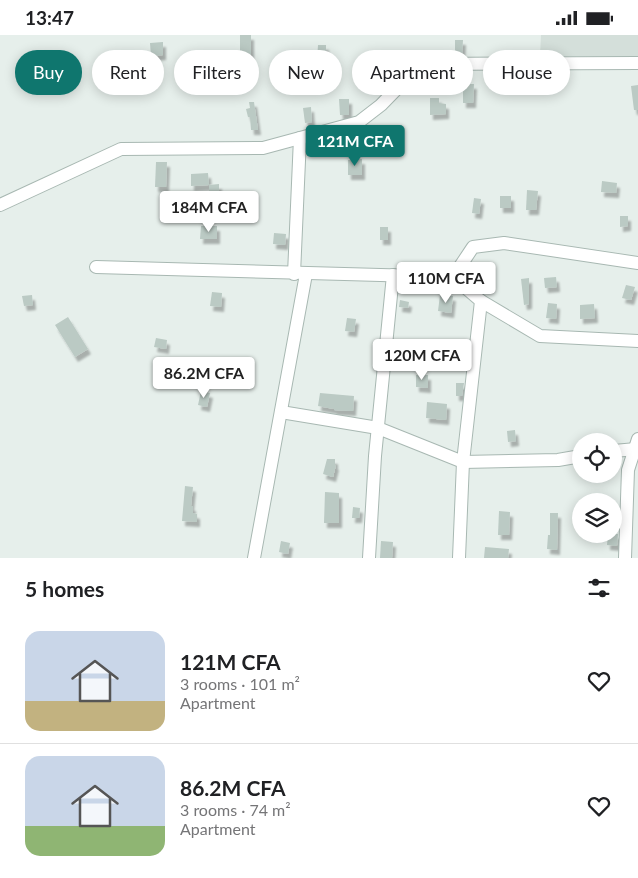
<!DOCTYPE html>
<html lang="en">
<head>
<meta charset="utf-8">
<style>
  :root { --surface:#fff; --page:#f2f2f2; --text:#202124; --muted:#757577; --line:#e0e0e0; --accent:#0f766e }
  body { margin:0; font-family:Lato,sans-serif; background:var(--page); color:var(--text); height:100vh; display:flex; flex-direction:column; font-size:19px; white-space:nowrap }
  * { box-sizing:border-box; margin:0 }
  p { font-size:16px; color:var(--muted) }
  .icon { flex:none; width:28px; height:28px; fill:none; stroke:currentColor; stroke-width:2; stroke-linecap:round; stroke-linejoin:round }
  .map { position:relative; height:523px; overflow:hidden }
  .panel { display:flex; flex-direction:column; background:var(--surface); flex:1 }
  .panel>* { flex:none }
  .banner { position:absolute; left:15px; top:15px; width:609px; height:45px; display:flex; gap:10px }
  .tools { position:absolute; left:572px; top:398px; display:grid; gap:10px }
  .tools a { display:grid; place-items:center; width:50px; height:50px; border-radius:50%; background:var(--surface); box-shadow:0 2px 12px #0003; font-size:25px }
  .price { position:absolute; translate:-50% -42px; padding:0 11px; border-radius:5px; background:#fff; color:#222; font-size:16px; line-height:32px; filter:drop-shadow(0 1px 2px #0008) }
  .price::after { content:''; position:absolute; left:50%; top:30px; width:15px; height:11px; margin-left:-8px; background:inherit; clip-path:polygon(0 0,100% 0,50% 100%) }
  .price.on { background:var(--accent); color:#fff }
  ul { padding:0; list-style:none }
  li { display:flex; align-items:center; gap:15px; height:125px; padding:0 25px }
  li+li { border-top:1px solid var(--line) }
  li span { display:grid; place-items:center; flex:none; width:140px; height:100px; border-radius:15px; color:#555 }
  li>.icon { margin-inline-start:auto }
  span .icon { width:60px; height:60px; fill:#fffc; stroke-width:1 }
  li b { font-size:21px }
  h2 { display:flex; justify-content:space-between; align-items:center; height:60px; padding:0 25px; font-size:21px }
  .tag { padding:0 18px; border-radius:22px; background:var(--surface); box-shadow:0 2px 12px #0003; font-size:18px; line-height:45px }
  .tag.on { background:var(--accent); color:#fff }
  .status { display:flex; justify-content:space-between; align-items:center; height:35px; padding:0 25px; background:var(--surface); direction:ltr }
  .status svg { height:14px; fill:currentColor }
  .map>svg:first-child { display:block }
</style>
</head>
<body>
<div class="status"><b>13:47</b><svg viewBox="0 0 49 12"><path d="M0 12V9h3v3zM5 12V6h3v6zM10 12V3h3v9zM15 12V0h3v12zM26 1h20v11H26zM47 4h2v5h-2z"/></svg></div>
<div class="map">
<svg width="638" height="523" viewBox="0 0 638 523">
  <defs>
    <filter id="shadow"><feDropShadow dx="3" dy="5" stdDeviation="1" flood-color="#0004"/></filter>
  </defs>
  <rect width="100%" height="100%" fill="#e6efeb"/>
  <polygon fill="#d4dfda" points="541,0 638,0 638,22 540,21"/>
  <g fill="#bbcac4" filter="url(#shadow)">
    <rect x="240" y="0" width="11" height="21"/>
    <polygon points="455,5 463,5 462,20 455,20"/>
    <polygon points="163,7 163,20 151,21 150,8"/>
    <polygon points="318,10 326,10 326,25 317,25"/>
    <polygon points="463,49 474,49 473,68 463,68"/>
    <polygon points="638,50 638,75 634,75 631,51"/>
    <polygon points="430,63 439,63 439,68 446,69 446,79 430,80"/>
    <polygon points="339,64 349,64 349,80 340,80"/>
    <polygon points="249,67 254,67 258,95 251,95 250,82 248,82 246,74 250,73"/>
    <polygon points="311,72 312,87 305,88 303,73"/>
    <polygon points="362,124 362,140 348,140 348,125"/>
    <polygon points="156,127 167,127 166,152 155,152"/>
    <polygon points="208,138 209,150 191,151 191,139"/>
    <polygon points="602,146 617,148 616,158 601,157"/>
    <polygon points="219,149 219,156 209,157 209,150"/>
    <polygon points="527,155 538,156 536,175 526,175"/>
    <rect x="500" y="161" width="11" height="12"/>
    <polygon points="474,163 481,164 479,179 472,178"/>
    <polygon points="620,181 628,181 628,191 620,192"/>
    <polygon points="201,191 217,191 217,204 200,204"/>
    <rect x="380" y="192" width="8" height="13"/>
    <polygon points="274,198 286,199 285,210 273,209"/>
    <polygon points="556,242 557,252 545,253 544,243"/>
    <polygon points="529,243 529,269 524,270 521,244"/>
    <polygon points="626,250 635,252 631,265 622,263"/>
    <polygon points="212,257 222,258 221,272 210,271"/>
    <polygon points="32,260 33,270 24,271 22,261"/>
    <polygon points="440,260 453,261 451,278 438,276"/>
    <polygon points="400,265 409,267 408,273 399,272"/>
    <polygon points="548,268 557,269 556,284 546,283"/>
    <polygon points="594,269 595,283 580,284 580,270"/>
    <polygon points="68,282 88,314 75,322 55,290"/>
    <polygon points="347,283 356,284 354,297 345,296"/>
    <polygon points="156,303 167,305 166,314 154,312"/>
    <polygon points="416,340 428,340 428,353 416,352"/>
    <polygon points="456,348 464,348 462,361 456,361"/>
    <polygon points="201,356 210,358 207,372 198,370"/>
    <polygon points="320,358 354,361 353,376 334,375 334,374 318,371"/>
    <polygon points="427,367 447,369 446,385 426,383"/>
    <polygon points="515,395 516,406 508,407 507,396"/>
    <polygon points="327,424 335,424 335,430 336,430 333,442 323,439"/>
    <polygon points="185,451 193,452 191,471 193,471 193,478 197,479 197,487 182,486"/>
    <polygon points="325,457 339,458 339,488 324,488"/>
    <polygon points="353,472 360,473 359,483 352,483"/>
    <polygon points="499,476 510,477 509,500 498,500"/>
    <polygon points="550,478 558,478 557,515 547,514 548,500 550,500"/>
    <polygon points="608,499 618,499 617,511 607,510"/>
    <polygon points="281,506 290,508 288,519 279,517"/>
    <polygon points="381,506 393,507 392,523 380,523"/>
    <polygon points="485,512 509,514 508,523 484,523"/>
  </g>
  <g fill="none" stroke-linecap="round" stroke-linejoin="round">
    <defs>
      <g id="minor">
        <polyline points="0,170 121,114 263,113 359,87 381,70 417,33 425,29 638,28"/>
        <path d="M96,232C215,236 334,239 453,242L473,212L504,208L638,228"/>
        <polyline points="294,239 300,103"/>
        <polyline points="453,242 481,266 463,427 459,523"/>
        <polyline points="481,266 540,301 638,306"/>
        <polyline points="281,377 378,393 463,427 558,425 581,421"/>
        <polyline points="614,416 636,414"/>
        <polyline points="254,523 306,239"/>
        <polyline points="369,523 375,421 393,240"/>
        <polyline points="625,523 628,435 638,404"/>
      </g>
    </defs>
    <use href="#minor" stroke="#a8b8b2" stroke-width="14"/>
    <use href="#minor" stroke="#fff" stroke-width="12"/>
  </g>
</svg>
<div class="tools">
<a><svg class="icon" aria-label="locate" viewBox="0 0 24 24"><circle cx="12" cy="12" r="6"/><path d="M12 2v4M12 18v4M2 12h4M18 12h4"/></svg></a>
<a><svg class="icon" aria-label="layers" viewBox="0 0 24 24"><path d="M12 4l9 5-9 5-9-5zM3 14l9 5 9-5"/></svg></a>
</div>
<b class="price on" style="left:355px;top:132px">121M CFA</b>
<b class="price" style="left:209px;top:198px">184M CFA</b>
<b class="price" style="left:446px;top:269px">110M CFA</b>
<b class="price" style="left:422px;top:346px">120M CFA</b>
<b class="price" style="left:204px;top:364px">86.2M CFA</b>
<div class="banner">
<a class="tag on">Buy</a>
<a class="tag">Rent</a>
<a class="tag">Filters</a>
<a class="tag">New</a>
<a class="tag">Apartment</a>
<a class="tag">House</a>
</div>
</div>
<section class="panel">
<h2>5 homes<svg class="icon" aria-label="filters" viewBox="0 0 24 24"><path d="M4 7h16M4 17h16"/><circle cx="9" cy="7" r="2"/><circle cx="15" cy="17" r="2"/></svg></h2>
<ul>
<li><span style="background:linear-gradient(#c9d6e8 70%,#c2b280 0)"><svg class="icon" aria-label="home" viewBox="0 0 24 24"><path d="M3 11l9-7 9 7M6 9v11h12V9"/></svg></span><div><b>121M CFA</b><p>3 rooms · 101 m²</p><p>Apartment</p></div><svg class="icon" aria-label="heart" viewBox="0 0 24 24"><path d="M12 20l-8-8c-3-5 5-10 8-4 3-6 11-1 8 4z"/></svg></li>
<li><span style="background:linear-gradient(#c9d6e8 70%,#8fb573 0)"><svg class="icon" aria-label="home" viewBox="0 0 24 24"><path d="M3 11l9-7 9 7M6 9v11h12V9"/></svg></span><div><b>86.2M CFA</b><p>3 rooms · 74 m²</p><p>Apartment</p></div><svg class="icon" aria-label="heart" viewBox="0 0 24 24"><path d="M12 20l-8-8c-3-5 5-10 8-4 3-6 11-1 8 4z"/></svg></li>
</ul>
</section>
</body>
</html>
